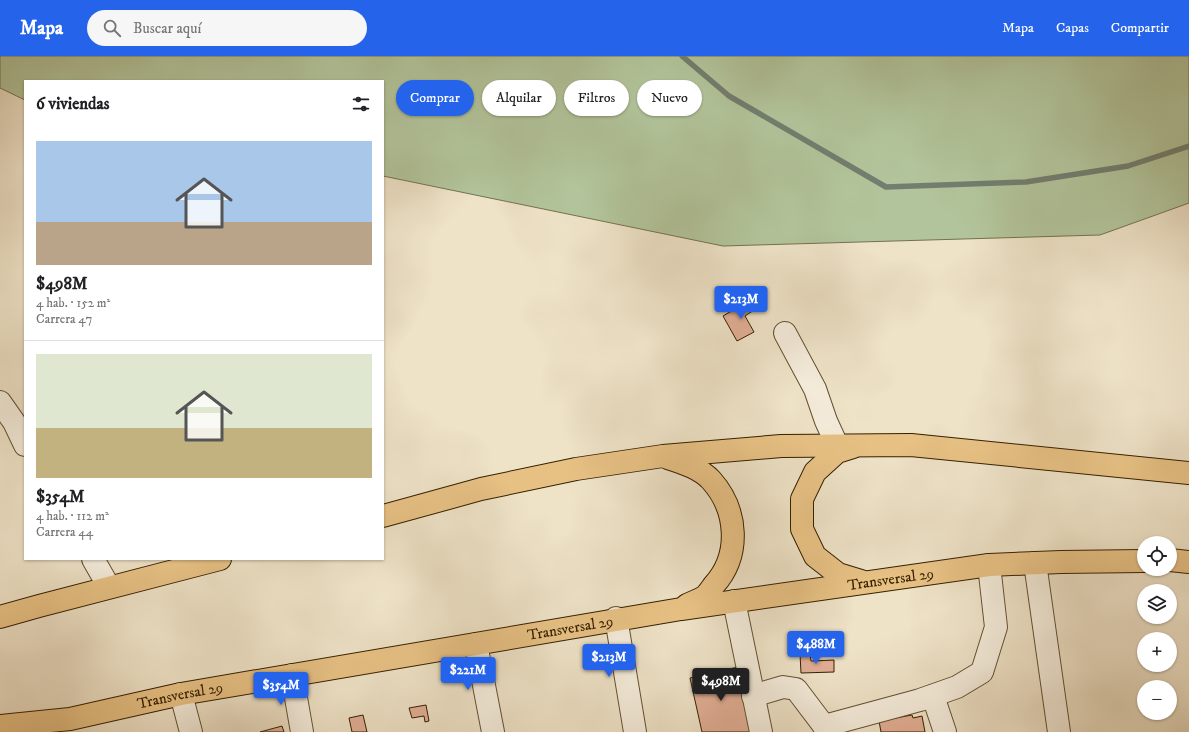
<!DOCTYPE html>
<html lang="es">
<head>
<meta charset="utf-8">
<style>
  :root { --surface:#fff; --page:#f6f6f6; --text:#202124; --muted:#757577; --line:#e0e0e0; --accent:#2563eb }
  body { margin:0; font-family:"IM FELL DW Pica",serif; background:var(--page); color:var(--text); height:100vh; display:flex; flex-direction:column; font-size:15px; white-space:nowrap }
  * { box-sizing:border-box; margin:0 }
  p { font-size:13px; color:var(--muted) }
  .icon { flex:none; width:22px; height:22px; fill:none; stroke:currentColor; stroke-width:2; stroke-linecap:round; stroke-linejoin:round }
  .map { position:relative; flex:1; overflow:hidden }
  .details { position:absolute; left:24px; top:24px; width:360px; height:480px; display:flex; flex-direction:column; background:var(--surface); border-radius:0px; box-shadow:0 1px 3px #0004 }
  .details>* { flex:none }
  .guide { position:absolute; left:396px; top:24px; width:380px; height:36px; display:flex; gap:8px }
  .fabs { position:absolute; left:1137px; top:480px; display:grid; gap:8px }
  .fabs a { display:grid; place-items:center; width:40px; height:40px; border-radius:50%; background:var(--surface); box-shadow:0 1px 3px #0004; font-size:20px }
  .price { position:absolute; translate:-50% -34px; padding:0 9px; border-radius:4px; background:var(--accent); color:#fff; font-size:13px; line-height:26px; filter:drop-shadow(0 1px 2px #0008) }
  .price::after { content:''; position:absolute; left:50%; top:24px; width:12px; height:9px; margin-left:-6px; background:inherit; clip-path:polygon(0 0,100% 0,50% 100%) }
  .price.current { background:#222; color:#fff }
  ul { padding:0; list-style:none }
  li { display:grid; align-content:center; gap:8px; height:212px; padding:0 12px }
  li+li { border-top:1px solid var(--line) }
  li span { display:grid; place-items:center; height:124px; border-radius:0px; color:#555 }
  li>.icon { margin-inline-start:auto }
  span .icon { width:72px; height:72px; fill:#fffc; stroke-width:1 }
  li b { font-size:17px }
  h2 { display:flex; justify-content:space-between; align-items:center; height:48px; padding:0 12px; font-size:17px }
  .chip { padding:0 14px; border-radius:18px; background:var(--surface); box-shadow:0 1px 3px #0004; font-size:14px; line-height:36px }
  .chip.current { background:var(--accent); color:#fff }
  header { display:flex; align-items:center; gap:24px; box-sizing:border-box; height:56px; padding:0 20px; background:var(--accent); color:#fff }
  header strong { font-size:19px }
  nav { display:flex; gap:22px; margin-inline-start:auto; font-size:14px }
  .search { width:280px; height:36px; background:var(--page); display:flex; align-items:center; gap:10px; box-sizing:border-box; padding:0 14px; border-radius:22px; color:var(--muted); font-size:15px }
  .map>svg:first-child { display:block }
</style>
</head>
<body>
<header>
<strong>Mapa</strong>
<div class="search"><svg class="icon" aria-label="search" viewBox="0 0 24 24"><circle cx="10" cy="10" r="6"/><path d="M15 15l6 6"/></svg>Buscar aquí</div>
<nav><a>Mapa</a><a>Capas</a><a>Compartir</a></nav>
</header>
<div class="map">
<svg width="1189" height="676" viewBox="0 0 1189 676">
  <rect width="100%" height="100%" fill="#eee2c7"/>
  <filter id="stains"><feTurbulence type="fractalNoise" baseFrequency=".005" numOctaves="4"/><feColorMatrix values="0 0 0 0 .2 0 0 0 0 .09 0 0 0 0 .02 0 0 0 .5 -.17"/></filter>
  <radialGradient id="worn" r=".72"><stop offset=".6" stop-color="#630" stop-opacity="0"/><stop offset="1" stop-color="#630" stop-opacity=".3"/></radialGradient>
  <polygon fill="#b2c49b" stroke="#74724e" points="0,0 1189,0 1189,147 1100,179 723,190 383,120 383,25 25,25 25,44 0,32"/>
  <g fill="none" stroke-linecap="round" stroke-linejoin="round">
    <polyline stroke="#727e6f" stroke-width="5.5" points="682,0 729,40 886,131 1026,126 1128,110 1189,90"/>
  </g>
  <g fill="#e1ae95" stroke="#351f00">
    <polygon points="752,243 757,252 745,260 754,276 737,285 723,260"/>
    <polygon points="800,598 810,598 811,605 834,604 834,616 801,617"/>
    <polygon points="738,611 752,676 702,676 690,622"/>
    <polygon points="426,649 429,665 425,666 424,660 412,662 409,652"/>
    <polygon points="363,659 367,676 352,676 349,662"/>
    <polygon points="912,659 913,662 922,660 925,676 881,676 879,665"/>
    <polygon points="282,670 284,676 260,676"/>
  </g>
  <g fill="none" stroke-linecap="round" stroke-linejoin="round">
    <defs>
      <g id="minor">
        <polyline points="785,277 815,333 826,365 837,389"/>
        <polyline points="0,346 14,366 25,389"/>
        <polyline points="93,503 109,531"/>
        <polyline points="1035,507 1059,676"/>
        <polyline points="734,545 761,676"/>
        <polyline points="616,562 635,676"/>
        <polyline points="476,588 493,676"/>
        <polyline points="292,619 302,676"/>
        <polyline points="181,638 191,676"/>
        <polyline points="753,640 783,631 796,633 824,670 826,676"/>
        <polyline points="933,640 945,676"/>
        <polyline points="824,670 920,644 957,631 982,616 996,571 989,509"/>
      </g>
      <g id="highway">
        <polyline points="853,391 837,396 815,416 802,443 802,473 815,500 838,518 861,525"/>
        <path d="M668,402C683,407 700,412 711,424C738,454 741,499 714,529C711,533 708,538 704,541C699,544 693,546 687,549"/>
        <polyline points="383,460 481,433 576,413 663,400 781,390 911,389 1189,417"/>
        <polyline points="1170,504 1189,506"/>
        <polyline points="0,561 39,550 220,503"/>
        <path id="s1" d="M0,670L70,663L181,638L681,553L989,509L1061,506L1144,505"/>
      </g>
    </defs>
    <use href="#minor" stroke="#635032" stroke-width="24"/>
    <use href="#highway" stroke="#351f00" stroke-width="24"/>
    <use href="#minor" stroke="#f4ecdb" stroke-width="22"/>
    <use href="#highway" stroke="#e7c184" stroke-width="22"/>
  </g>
  <g text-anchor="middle" stroke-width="3" stroke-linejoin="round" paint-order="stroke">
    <g font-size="15" fill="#351f00" stroke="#f4ecdb">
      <text dy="5" stroke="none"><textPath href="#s1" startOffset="903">Transversal 29</textPath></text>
      <text dy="5" stroke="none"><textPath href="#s1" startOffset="579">Transversal 29</textPath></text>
      <text dy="5" stroke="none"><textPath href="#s1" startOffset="183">Transversal 29</textPath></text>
    </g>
  </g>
  <rect width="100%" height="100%" filter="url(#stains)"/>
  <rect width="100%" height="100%" fill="url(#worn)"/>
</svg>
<div class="fabs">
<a><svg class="icon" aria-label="locate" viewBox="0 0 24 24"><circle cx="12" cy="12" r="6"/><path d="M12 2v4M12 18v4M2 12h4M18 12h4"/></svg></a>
<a><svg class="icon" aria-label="layers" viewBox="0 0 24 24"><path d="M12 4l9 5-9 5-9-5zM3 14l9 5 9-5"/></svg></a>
<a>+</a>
<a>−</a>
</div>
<b class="price" style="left:741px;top:264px">$213M</b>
<b class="price" style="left:816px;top:609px">$488M</b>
<b class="price" style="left:609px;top:622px">$213M</b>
<b class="price" style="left:468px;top:635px">$221M</b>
<b class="price current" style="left:721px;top:646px">$498M</b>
<b class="price" style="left:281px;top:650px">$354M</b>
<div class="guide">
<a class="chip current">Comprar</a>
<a class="chip">Alquilar</a>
<a class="chip">Filtros</a>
<a class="chip">Nuevo</a>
</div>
<section class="details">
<h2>6 viviendas<svg class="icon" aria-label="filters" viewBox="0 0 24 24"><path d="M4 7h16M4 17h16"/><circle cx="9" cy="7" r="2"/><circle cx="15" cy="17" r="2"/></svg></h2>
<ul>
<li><span style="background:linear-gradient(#a9c7e8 65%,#b9a48a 0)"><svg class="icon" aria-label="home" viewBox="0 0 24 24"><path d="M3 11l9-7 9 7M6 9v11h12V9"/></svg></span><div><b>$498M</b><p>4 hab. · 152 m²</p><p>Carrera 47</p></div></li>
<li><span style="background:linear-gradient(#dfe7d0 60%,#c2b280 0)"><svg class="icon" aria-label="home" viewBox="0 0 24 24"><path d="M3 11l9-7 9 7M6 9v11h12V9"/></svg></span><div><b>$354M</b><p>4 hab. · 112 m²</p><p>Carrera 44</p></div></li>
</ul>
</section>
</div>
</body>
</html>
